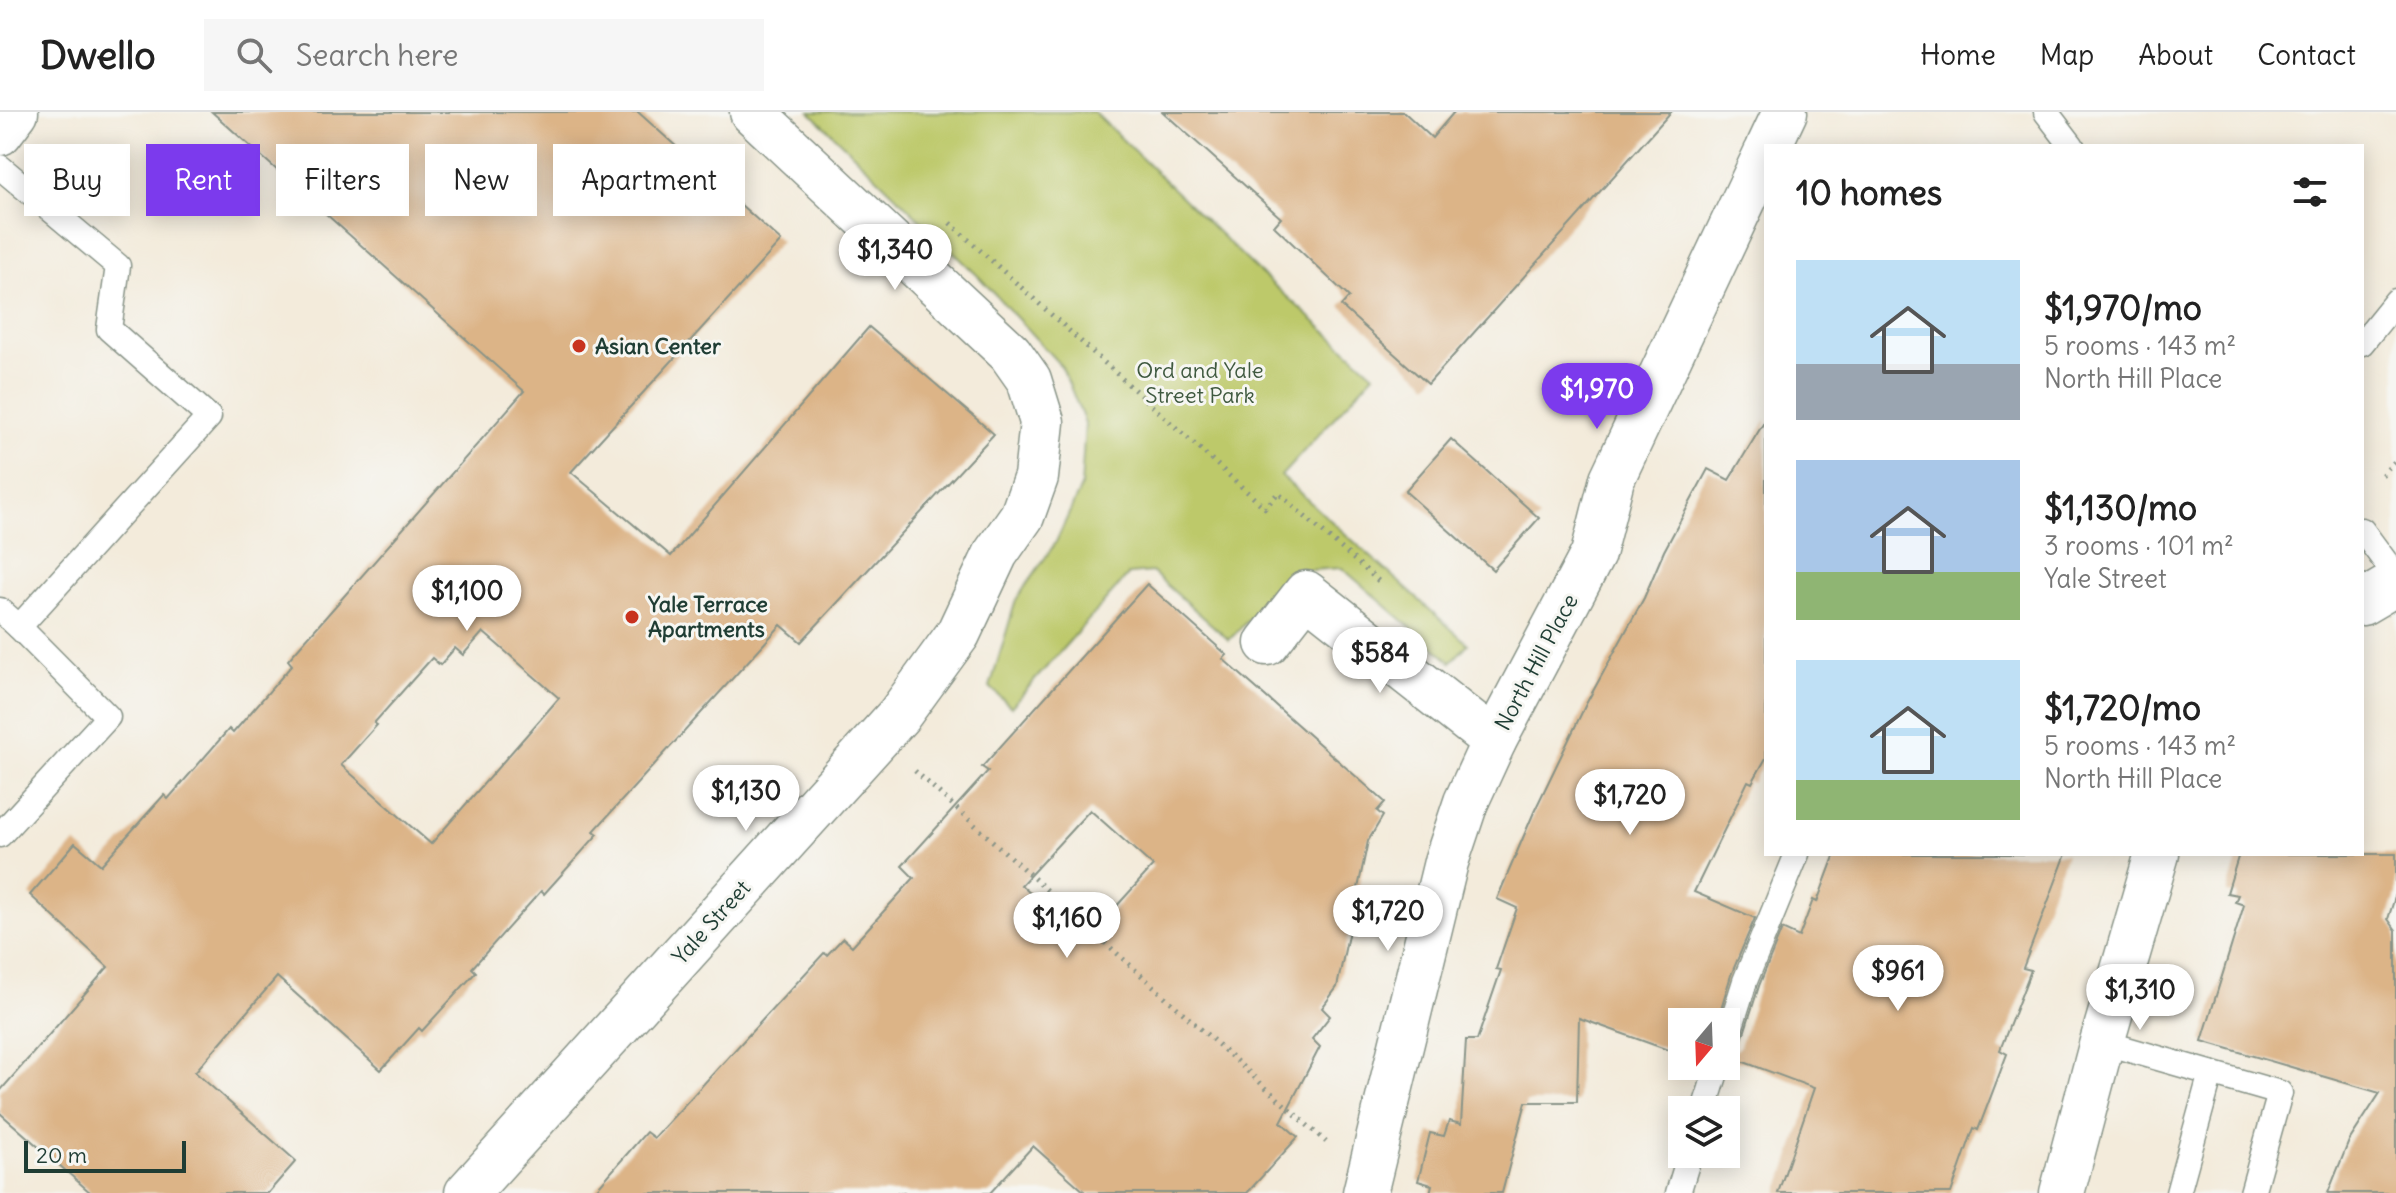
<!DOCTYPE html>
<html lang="en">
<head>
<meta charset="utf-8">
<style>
  :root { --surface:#fff; --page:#f6f6f6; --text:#222; --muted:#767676; --line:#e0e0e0; --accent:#7c3aed }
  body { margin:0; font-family:Delius,sans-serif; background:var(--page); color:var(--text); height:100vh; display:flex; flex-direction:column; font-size:30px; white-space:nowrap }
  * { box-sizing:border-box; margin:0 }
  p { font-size:26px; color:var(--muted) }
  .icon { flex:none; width:44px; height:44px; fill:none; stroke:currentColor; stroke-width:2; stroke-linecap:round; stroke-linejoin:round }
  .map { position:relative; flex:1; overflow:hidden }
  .drawer { position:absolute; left:1764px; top:32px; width:600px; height:712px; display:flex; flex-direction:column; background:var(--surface); border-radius:0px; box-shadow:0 4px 20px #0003 }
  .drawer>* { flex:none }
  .hud { position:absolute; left:24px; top:32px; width:760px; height:72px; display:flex; gap:16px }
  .needle { width:52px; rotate:199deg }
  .controls { position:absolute; left:1668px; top:896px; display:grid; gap:16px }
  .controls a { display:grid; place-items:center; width:72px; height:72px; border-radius:0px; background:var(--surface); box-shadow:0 4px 20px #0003; font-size:40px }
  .scale { position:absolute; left:24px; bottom:20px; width:162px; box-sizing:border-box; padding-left:8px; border:4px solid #1f3d34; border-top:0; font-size:22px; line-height:28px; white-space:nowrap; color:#1f3d34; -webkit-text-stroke:6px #f6f6f2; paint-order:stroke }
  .price { position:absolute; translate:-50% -68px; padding:0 18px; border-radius:28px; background:#fff; color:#222; font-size:26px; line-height:52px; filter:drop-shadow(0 2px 4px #0008) }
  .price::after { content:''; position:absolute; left:50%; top:48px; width:24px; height:18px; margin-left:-12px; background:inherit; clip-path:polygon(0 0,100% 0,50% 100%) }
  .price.on { background:var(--accent); color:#fff }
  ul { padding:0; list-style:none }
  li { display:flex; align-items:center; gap:24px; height:200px; padding:0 32px }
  li span { display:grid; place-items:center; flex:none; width:224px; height:160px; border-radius:0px; color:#555 }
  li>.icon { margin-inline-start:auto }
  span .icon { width:96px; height:96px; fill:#fffc; stroke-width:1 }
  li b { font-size:34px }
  h2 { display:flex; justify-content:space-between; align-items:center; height:96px; padding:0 32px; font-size:34px }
  .pill { padding:0 28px; border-radius:0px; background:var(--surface); box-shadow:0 4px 20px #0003; font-size:28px; line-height:72px }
  .pill.on { background:var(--accent); color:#fff }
  header { display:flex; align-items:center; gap:48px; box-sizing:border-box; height:112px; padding:0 40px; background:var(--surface); border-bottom:2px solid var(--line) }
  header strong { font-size:38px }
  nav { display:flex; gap:44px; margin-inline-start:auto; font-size:28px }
  .search { width:560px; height:72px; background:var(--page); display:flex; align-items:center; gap:20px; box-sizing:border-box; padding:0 28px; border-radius:0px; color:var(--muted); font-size:30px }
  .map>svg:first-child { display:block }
</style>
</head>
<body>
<header>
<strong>Dwello</strong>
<div class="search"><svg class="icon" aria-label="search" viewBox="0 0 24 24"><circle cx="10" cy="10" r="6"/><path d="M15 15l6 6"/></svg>Search here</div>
<nav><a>Home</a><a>Map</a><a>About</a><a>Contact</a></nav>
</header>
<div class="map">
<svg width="2396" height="1081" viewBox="0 0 2396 1081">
  <rect width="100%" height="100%" fill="#f6f6f2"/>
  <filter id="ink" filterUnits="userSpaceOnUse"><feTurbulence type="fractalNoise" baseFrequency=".0125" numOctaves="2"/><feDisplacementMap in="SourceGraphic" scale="16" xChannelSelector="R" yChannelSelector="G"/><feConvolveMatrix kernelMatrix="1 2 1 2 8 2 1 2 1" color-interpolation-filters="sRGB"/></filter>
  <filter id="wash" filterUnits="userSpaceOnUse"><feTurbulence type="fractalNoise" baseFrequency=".006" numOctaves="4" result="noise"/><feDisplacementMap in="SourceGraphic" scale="32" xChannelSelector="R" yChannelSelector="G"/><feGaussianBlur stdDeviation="1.8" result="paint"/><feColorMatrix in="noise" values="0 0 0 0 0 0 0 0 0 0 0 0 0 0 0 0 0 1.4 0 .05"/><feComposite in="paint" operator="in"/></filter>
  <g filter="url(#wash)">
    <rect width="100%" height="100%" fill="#f3ebdb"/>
    <polygon fill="#bdc96b" stroke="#6e8350" stroke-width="2" points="810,0 1094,0 1258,159 1374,262 1281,364 1468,532 1451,550 1342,456 1295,459 1229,528 1152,460 1129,462 1011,595 990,575 1016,488 1056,430 1081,375 1085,311 1062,255 980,166"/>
    <g id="blocks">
      <g fill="#dcb487" fill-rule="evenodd">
        <path d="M212,0H638L781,129L571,360L671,444L869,215L994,322L801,530L781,513L594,719L598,722L544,782L541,779L472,856L476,860L422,919L419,916L381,958L277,865L195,960L296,1049L268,1081H91L0,1001V979L108,855L30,783L75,731L101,753L164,683L168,687L229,617L233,621L292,553L288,548L524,279ZM483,520L559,586L431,732L341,653L377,613L374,611L432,546L440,553L455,536L463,543Z"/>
        <polygon points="1163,0 1404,0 1432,26 1454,0 1671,0 1428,272 1341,194 1349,185 1274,114 1281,106"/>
        <polygon points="1766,307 1766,646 1752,671 1748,669 1694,780 1755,806 1731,863 1717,910 1682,910 1682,943 1579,906 1577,990 1526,990 1502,1081 1430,1081 1432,1073 1418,1069 1430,1021 1444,1024 1449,1009 1461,1012 1466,928 1477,928 1501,858 1496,857 1517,796 1497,787 1534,700 1586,592 1644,486 1664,439 1708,357 1729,368"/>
        <polygon points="1451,327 1539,406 1493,458 1405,379"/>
        <path d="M1147,472L1227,543L1223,547L1385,690L1377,699L1383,704L1368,729L1337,875L1322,896L1330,904L1312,927L1320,935L1281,1010L1298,1025L1247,1081H1086L1033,1034L990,1081H593L646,1020L654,1026L824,841L827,843L843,826L852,834L914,766L902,754L988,659L982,655ZM1090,698L1153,754L1084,830L1021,773Z"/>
        <polygon points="1835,742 2066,742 2023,856 2031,858 2000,938 2007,942 1978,1018 1974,1016 1971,1024 1951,1081 1778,1081 1814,976 1744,950 1732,949 1729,944 1740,934 1759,874 1782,817 1799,825 1813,788 1817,790"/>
        <polygon points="2239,742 2396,742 2396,782 2388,807 2396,818 2396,1081 2328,1081 2349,1029 2380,981 2202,929 2244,793 2235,790 2238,783 2227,781"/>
      </g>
    </g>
  </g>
  <g filter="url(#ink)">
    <use href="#blocks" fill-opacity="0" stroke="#899488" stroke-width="2"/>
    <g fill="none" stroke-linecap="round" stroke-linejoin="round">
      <defs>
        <g id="service">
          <polyline points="2046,0 2072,34"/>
          <polyline points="0,55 118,154 109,217 209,305 19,515 0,498"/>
          <polyline points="2362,231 2396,189"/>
          <polyline points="2362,418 2396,464"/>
          <polyline points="0,723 108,605 19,515"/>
          <polyline points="1726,930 1745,869 1797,742"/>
          <polyline points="2102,930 2280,981 2252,1081"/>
          <polyline points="1704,998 1718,954"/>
          <polyline points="1678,1081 1690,1042"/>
          <polyline points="2178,1081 2211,961"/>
        </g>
        <g id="minor">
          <polyline points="1769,34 1785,0"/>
          <polyline points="1267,531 1306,481 1494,629"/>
          <polyline points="467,1081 899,603 958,522 996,441 1022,404 1036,365 1042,310 1029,268 1010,241 752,0"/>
          <polyline points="1365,1081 1446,750 1466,690 1494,629 1593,442 1612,367 1766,41"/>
        </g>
        <g id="tertiary">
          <polyline points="2362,491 2396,471"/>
          <polyline points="2062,1081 2102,930 2157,742"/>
        </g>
        <polyline id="secondary" points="0,21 16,0"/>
      </defs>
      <use href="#service" stroke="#899488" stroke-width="27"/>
      <use href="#minor" stroke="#899488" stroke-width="47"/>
      <use href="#tertiary" stroke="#899488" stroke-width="47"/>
      <use href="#secondary" stroke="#899488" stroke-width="47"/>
      <g stroke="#899488" stroke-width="5" stroke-dasharray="2 6" stroke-linecap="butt">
        <polyline points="950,111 1265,396 1278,381 1382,472"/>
        <polyline points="2382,363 2396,348"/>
        <polyline points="915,659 1326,1030"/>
      </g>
      <use href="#service" stroke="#fff" stroke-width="24"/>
      <use href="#minor" stroke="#fff" stroke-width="44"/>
      <use href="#tertiary" stroke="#fff" stroke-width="44"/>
      <use href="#secondary" stroke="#fff" stroke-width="44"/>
    </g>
  </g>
  <g fill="#c8321e" stroke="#f6f6f2" stroke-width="3">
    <circle cx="579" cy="234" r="8"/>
    <circle cx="632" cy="505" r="8"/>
  </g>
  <g text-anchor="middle" stroke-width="6" stroke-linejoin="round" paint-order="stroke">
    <g font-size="22" font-weight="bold" fill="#1f3d34" stroke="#f6f6f2" text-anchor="start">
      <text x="595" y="242">Asian Center</text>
      <text x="648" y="500">Yale Terrace<tspan x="648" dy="25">Apartments</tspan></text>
    </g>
    <g font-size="22" fill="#3f593f" stroke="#f6f6f2">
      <text x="1200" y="266">Ord and Yale<tspan x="1200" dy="25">Street Park</tspan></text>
    </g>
    <g font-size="22" fill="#1f3d34" stroke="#f6f6f2">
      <text transform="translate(1536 550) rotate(-62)" y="8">North Hill Place</text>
      <text transform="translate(711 810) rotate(-48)" y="8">Yale Street</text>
    </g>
  </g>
</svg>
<div class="controls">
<a><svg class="needle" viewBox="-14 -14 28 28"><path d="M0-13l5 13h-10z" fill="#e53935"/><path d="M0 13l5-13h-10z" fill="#767676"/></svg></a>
<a><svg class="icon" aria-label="layers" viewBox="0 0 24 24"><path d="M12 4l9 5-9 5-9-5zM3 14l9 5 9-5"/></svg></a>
</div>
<div class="scale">20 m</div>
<b class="price" style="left:895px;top:180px">$1,340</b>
<b class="price on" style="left:1597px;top:319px">$1,970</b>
<b class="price" style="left:467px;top:521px">$1,100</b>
<b class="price" style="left:1380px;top:583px">$584</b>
<b class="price" style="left:746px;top:721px">$1,130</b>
<b class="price" style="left:1630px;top:725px">$1,720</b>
<b class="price" style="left:1388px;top:841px">$1,720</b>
<b class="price" style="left:1067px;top:848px">$1,160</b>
<b class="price" style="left:1898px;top:901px">$961</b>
<b class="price" style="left:2140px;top:920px">$1,310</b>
<div class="hud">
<a class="pill">Buy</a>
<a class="pill on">Rent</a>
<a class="pill">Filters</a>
<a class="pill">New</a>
<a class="pill">Apartment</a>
</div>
<section class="drawer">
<h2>10 homes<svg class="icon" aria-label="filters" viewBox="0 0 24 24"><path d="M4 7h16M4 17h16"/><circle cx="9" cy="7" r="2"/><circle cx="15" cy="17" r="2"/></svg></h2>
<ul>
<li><span style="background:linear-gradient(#bfe0f5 65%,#9aa5b1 0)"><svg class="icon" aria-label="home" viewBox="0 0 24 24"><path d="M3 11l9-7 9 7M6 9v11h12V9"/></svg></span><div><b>$1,970/mo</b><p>5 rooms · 143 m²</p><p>North Hill Place</p></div></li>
<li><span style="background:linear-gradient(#a9c7e8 70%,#8fb573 0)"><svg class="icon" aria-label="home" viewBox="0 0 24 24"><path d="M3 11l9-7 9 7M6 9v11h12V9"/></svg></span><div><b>$1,130/mo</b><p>3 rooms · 101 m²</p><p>Yale Street</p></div></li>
<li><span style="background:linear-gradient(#bfe0f5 75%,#8fb573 0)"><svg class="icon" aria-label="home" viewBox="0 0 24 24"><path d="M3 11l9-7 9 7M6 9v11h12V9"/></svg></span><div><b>$1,720/mo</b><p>5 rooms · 143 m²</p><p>North Hill Place</p></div></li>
</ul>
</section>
</div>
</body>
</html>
